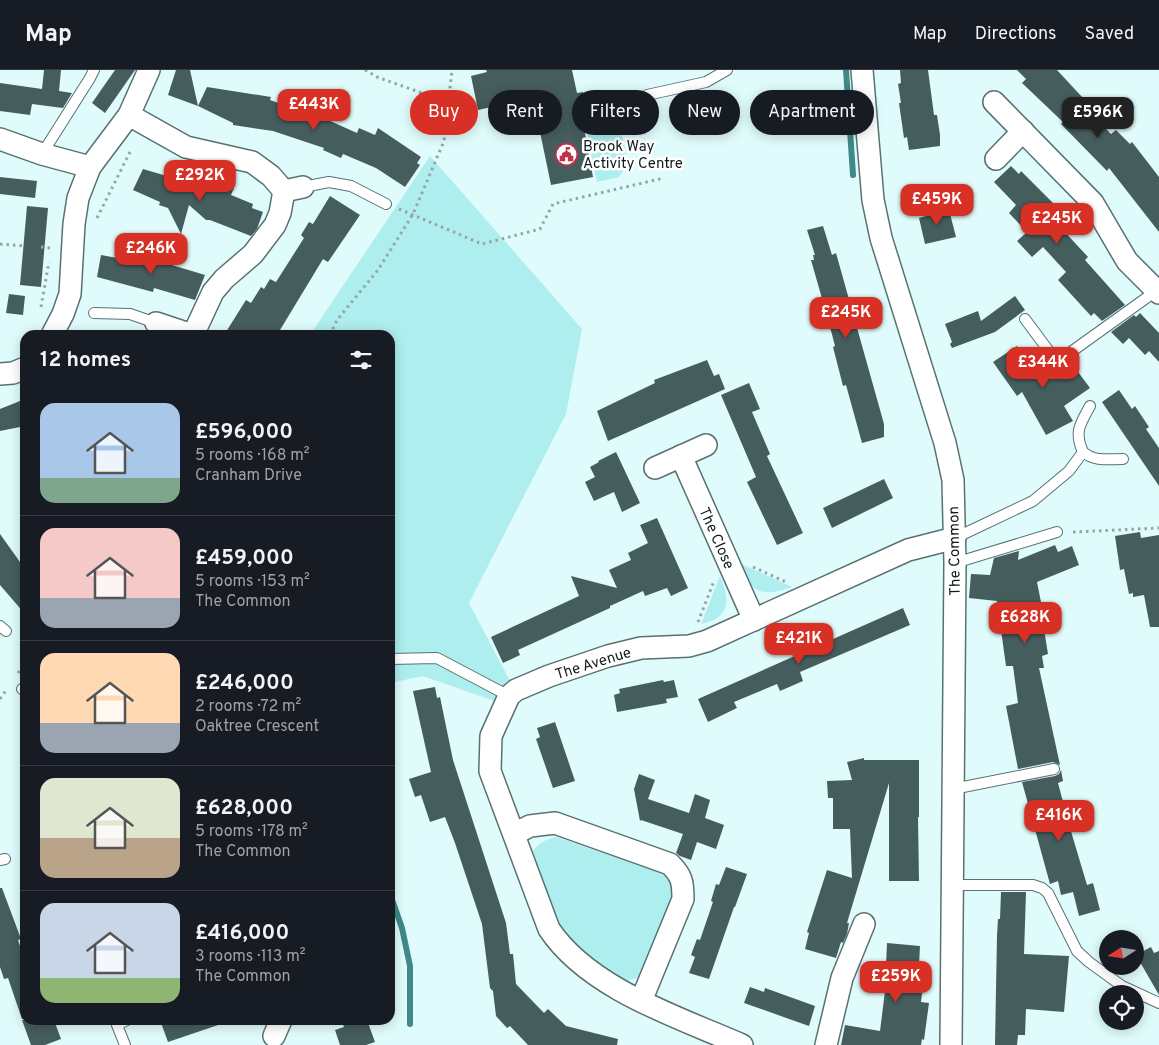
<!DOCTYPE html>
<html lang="en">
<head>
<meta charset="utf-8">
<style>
  :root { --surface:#171b24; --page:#20242c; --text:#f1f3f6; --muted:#9ea1a6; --line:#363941; --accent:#d93025 }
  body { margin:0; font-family:Overpass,sans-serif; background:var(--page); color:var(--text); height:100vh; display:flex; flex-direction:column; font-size:19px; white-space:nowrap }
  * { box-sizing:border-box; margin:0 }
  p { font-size:16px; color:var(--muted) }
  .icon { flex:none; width:28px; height:28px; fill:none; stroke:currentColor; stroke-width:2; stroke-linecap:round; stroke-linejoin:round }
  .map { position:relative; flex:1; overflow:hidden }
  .details { position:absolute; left:20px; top:260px; width:375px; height:695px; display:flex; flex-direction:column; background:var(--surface); border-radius:15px; box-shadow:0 2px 12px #0003 }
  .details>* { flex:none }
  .top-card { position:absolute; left:410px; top:20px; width:475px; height:45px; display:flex; gap:10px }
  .needle { width:32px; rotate:258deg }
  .buttons { position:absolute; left:1099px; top:860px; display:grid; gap:10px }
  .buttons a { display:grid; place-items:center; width:45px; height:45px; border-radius:50%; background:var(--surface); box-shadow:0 2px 12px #0003; font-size:25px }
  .price { position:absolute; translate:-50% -42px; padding:0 11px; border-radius:10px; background:var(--accent); color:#fff; font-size:16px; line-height:32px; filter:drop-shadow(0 1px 2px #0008) }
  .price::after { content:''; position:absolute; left:50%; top:30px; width:15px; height:11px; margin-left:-8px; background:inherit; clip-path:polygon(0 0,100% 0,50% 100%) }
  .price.active { background:#222; color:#fff }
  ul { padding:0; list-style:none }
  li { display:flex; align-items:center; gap:15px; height:125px; padding:0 20px }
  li+li { border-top:1px solid var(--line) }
  li span { display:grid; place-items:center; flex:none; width:140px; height:100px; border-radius:15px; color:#555 }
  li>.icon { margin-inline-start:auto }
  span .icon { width:60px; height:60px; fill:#fffc; stroke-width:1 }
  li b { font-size:21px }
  h2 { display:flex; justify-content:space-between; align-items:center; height:60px; padding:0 20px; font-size:21px }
  .pill { padding:0 18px; border-radius:22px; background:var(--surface); box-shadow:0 2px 12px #0003; font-size:18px; line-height:45px }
  .pill.active { background:var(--accent); color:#fff }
  header { display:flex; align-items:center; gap:30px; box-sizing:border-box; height:70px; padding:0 25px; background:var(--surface); border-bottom:1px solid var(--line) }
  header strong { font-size:24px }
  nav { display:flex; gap:28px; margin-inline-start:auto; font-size:18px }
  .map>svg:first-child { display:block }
</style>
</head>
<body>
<header>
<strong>Map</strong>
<nav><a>Map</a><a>Directions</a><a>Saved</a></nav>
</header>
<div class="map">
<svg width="1159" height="975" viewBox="0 0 1159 975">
  <rect width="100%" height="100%" fill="#e0fbfb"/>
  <g fill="#afeeef">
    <polygon points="605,55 622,66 628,93 619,107 597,112 586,59"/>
    <polygon points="430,86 582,259 566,344 469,533 511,613 497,632 423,606 390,613 390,265 310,265"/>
    <path d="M737,492L792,517C760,529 750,521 737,492Z"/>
    <path d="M720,506C731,531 730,548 701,554Z"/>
    <path d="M556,767L665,804L671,810L676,830L642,905L638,908L625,911L572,877L555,853L531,784C538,773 544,770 556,767Z"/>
  </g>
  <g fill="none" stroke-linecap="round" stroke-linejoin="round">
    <g stroke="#40888a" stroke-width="6">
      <polyline points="846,0 853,105"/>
      <polyline points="390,824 402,858 410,896 410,954"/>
    </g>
  </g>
  <g fill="#465d5d">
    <polygon points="44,0 61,0 59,21 72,23 63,38 32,34 30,45 0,41 0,13 42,19"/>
    <polygon points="115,0 135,0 105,43 92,33"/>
    <polygon points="176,0 190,0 198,36 168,25"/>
    <polygon points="486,0 572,0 577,23 583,22 591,56 584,58 593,107 551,115 540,62 535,63 528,29 478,40 471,6 487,2"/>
    <polygon points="900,0 928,0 934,45 937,45 940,65 940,76 909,80 907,67 904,68 899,33 901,33 898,14 901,13"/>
    <polygon points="1017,0 1057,0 1083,28 1080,32 1111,64 1116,60 1130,74 1132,72 1159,107 1159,162 1109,98 1107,101 1061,54 1063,52 1022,13 1026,9"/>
    <polygon points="207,17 271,27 270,30 301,41 304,30 317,34 321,41 319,46 357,63 359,58 375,65 378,58 421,87 417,93 420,95 405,117 376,98 343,84 341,88 323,80 324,78 273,61 233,55 233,53 198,36"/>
    <polygon points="1011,96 1019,104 1021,101 1058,138 1050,146 1088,187 1085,190 1125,235 1102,251 1094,243 1091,246 1058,210 1066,202 1043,177 1032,187 1017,171 1027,162 1009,143 1016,135 994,112"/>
    <polygon points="143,99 211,119 214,111 234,118 231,125 253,134 252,138 263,142 257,159 251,166 210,150 206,150 189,135 181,164 168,138 159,135 160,132 133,120"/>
    <polygon points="0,107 37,111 35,128 0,124"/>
    <polygon points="330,126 360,145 328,192 323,189 277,265 224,265 246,230 251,233 261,217 264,219 270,209 276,212 304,168 301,165 309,152 313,154"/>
    <polygon points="27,136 48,138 41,217 20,215"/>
    <polygon points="948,136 956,167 925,174 919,148 926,146 925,142"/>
    <polygon points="823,156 832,185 836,183 884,354 884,367 862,373 846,315 843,316 833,277 835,276 829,253 811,190 814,190 813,185 815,185 807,160"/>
    <polygon points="141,183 163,189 162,192 205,205 195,230 154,218 153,222 97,207 101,185 139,192"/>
    <polygon points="9,224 25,226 23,245 6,243"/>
    <polygon points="1015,226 1025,240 995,262 952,278 950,274 952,272 945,254 978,241 981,251"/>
    <polygon points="1140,243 1159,263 1159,292 1149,281 1145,285 1129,268 1123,274 1111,262 1134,245 1136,247"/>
    <polygon points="1017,276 1042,311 1070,291 1090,318 1064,336 1073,351 1046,365 1022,322 1017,326 993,292"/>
    <polygon points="707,290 714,306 719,304 725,319 608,371 597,341 655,313 654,310"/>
    <polygon points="749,313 760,339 752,342 770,384 767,386 803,463 777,475 747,412 756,407 721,325"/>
    <polygon points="1119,320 1132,339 1135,336 1149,357 1146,359 1159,378 1159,416 1102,332"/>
    <polygon points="25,329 25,356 0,361 0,339"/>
    <polygon points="616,382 640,433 622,442 614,422 594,431 585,412 595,407 590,397 599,392 598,391"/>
    <polygon points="884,409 893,428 832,458 823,438"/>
    <polygon points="657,448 688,518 671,526 667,518 645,526 643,521 610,536 610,538 518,580 520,585 503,593 491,567 579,526 571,506 617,518 609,500 631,490 628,483 648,473 640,455"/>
    <polygon points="1140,462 1141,468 1159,465 1159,557 1150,557 1144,525 1133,527 1133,523 1129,524 1124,499 1120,500 1115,466"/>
    <polygon points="0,464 25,499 25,544 0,515"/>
    <polygon points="1055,475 1058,482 1072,476 1079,495 1037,512 1045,552 1043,553 1048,584 1042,586 1044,598 1039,598 1060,695 1053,692 1018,699 1006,636 1018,633 1013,596 1006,596 997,531 969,528 971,504 990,505 994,488 1019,481 1018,490"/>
    <polygon points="903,538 910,555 800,602 803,611 780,621 777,614 734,632 737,638 708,652 698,629"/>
    <polygon points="663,610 664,612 674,610 678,627 666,629 667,633 617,642 614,625 620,623 619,619"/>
    <polygon points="435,617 437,628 440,627 453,690 506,853 510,884 513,884 516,914 544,943 548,939 566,956 618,969 617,975 528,975 510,956 507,958 496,946 493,921 490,918 482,854 455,773 445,747 430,752 421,725 415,727 409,709 431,702 413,621"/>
    <polygon points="555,652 575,711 553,718 536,669 540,667 537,658"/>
    <polygon points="864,688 864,690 919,690 919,747 918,747 919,811 889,811 889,713 847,853 849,853 847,864 843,873 841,872 836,888 805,879 809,863 807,862 827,800 852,808 850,759 833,759 833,728 828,728 827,711 852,710 847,692"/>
    <polygon points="1061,700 1063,711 1058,713 1070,758 1087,815 1093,813 1100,840 1079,846 1073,822 1061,825 1058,811 1050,814 1022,712 1055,706 1059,704"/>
    <polygon points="639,704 655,710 648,729 689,743 695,724 710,730 705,748 724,755 716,779 697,772 691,790 680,786 676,783 683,764 641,750 640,751 634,719"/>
    <polygon points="726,797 747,804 735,837 734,837 709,909 689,903 695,887 691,885 697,869 700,870 713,832 711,831 716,814 719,815"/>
    <polygon points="0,818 2,818 21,869 18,870 25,891 25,949 22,949 8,908 4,909 0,897"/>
    <polygon points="1001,822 1026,822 1024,884 1069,886 1064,942 1026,939 1025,965 1018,965 1017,975 995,975 997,866 998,849 1000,849"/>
    <polygon points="887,873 920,876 918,915 923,916 921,932 929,933 924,970 922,969 921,975 841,975 845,955 880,961 886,913 875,913 876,895 886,896"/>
    <polygon points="1151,877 1154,883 1159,881 1159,925 1136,885"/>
    <polygon points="750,917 764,922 765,918 815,936 809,956 744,933"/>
    <polygon points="22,950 54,950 61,969 45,975 31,975"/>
    <polygon points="160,950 223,950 224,953 168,972"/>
    <polygon points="354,950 367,950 375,972 366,975 340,975 335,960 344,957 343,954"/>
  </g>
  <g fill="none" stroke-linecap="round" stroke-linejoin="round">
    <defs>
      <g id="service">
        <polyline points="647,25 706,12 727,0"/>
        <polyline points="42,84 90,8 94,0"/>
        <polyline points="303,117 329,112 351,116 386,134"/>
        <polyline points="94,243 130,244 156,253"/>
        <polyline points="1025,249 1057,292 1156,221"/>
        <path d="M1083,382C1095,392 1109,389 1123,389"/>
        <path d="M955,468L1033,431L1069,401L1083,382C1074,362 1080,354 1090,336"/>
        <polyline points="955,493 1057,462"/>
        <polyline points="0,556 6,561"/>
        <polyline points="390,589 437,588 509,626"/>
        <polyline points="22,619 25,621"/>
        <polyline points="953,719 1054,699"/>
        <polyline points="0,790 5,789"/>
        <polyline points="952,815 1033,815 1042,818 1048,823 1077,881 1089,892 1122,916 1159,933"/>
        <polyline points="125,975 117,955 127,950"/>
      </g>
      <g id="minor">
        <polyline points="862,0 873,130 881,168 945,373 953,410 955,493 951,975"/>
        <polyline points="994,32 1093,133 1127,191 1159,223"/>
        <polyline points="129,45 186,77 252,92 271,106 284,121 303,117"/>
        <polyline points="0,69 42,84 90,97"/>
        <polyline points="996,89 1023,61"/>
        <polyline points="156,253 192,265"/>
        <polyline points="52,265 63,244 70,224 74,154 78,128 90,97 129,45 149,0"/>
        <polyline points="193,265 213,222 224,209 253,184 275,155 280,143 284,121"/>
        <polyline points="0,304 13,303 25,298"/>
        <polyline points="681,386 754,550"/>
        <polyline points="655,398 706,375"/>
        <path d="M514,764L530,756L555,753L670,794C682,806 683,812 683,829L641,931"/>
        <polyline points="274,966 281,950"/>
        <path d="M742,975C678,947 589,919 549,859L490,701L491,666L509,626L516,620L549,606L608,586L641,578L689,576L707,571L908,480L955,468"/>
        <polyline points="826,975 842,908 864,854"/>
      </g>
    </defs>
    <use href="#service" stroke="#597171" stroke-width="12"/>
    <use href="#minor" stroke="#597171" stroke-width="24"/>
    <g stroke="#92a6a6" stroke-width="3" stroke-dasharray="2.5 4" stroke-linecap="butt">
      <polyline points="365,0 377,7 450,33"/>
      <polyline points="399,139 482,174 540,159 553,134 664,108"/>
      <polyline points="97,148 130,82"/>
      <polyline points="0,174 26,176"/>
      <polyline points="41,177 51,178"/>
      <polyline points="41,237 49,192"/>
      <polyline points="330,265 337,250 378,200 413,144 444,71 452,0"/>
      <polyline points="1073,462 1159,458"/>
      <polyline points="753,497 786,512"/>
      <polyline points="698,552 714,511"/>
      <polyline points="18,603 25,593"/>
      <polyline points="0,629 7,619"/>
    </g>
    <use href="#service" stroke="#fff" stroke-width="10"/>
    <use href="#minor" stroke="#fff" stroke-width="21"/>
  </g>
  <defs>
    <symbol id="civic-ring" viewBox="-11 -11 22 22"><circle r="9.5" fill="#fff" stroke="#c23148" stroke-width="1.5"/><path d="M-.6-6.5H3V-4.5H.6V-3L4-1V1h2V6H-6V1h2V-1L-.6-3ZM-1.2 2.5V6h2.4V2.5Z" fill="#c23148"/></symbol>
  </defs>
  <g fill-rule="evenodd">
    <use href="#civic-ring" x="554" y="72" width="25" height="25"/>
  </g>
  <g text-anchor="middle" stroke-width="5" stroke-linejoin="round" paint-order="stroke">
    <g font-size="15" fill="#121b1b" stroke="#fff" text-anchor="start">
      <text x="583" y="81">Brook Way<tspan x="583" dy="17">Activity Centre</tspan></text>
    </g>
    <g font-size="15" fill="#121b1b" stroke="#fff">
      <text transform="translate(717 468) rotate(66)" y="5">The Close</text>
      <text transform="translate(954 481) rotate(-91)" y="5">The Common</text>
      <text transform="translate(593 593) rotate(-17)" y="5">The Avenue</text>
    </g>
  </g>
</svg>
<div class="buttons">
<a><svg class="needle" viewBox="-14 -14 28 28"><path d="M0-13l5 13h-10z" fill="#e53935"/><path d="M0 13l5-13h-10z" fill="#9ea1a6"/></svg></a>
<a><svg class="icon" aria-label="locate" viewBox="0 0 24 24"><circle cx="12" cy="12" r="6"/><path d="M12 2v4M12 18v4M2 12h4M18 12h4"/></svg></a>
</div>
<b class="price" style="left:314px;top:61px">£443K</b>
<b class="price active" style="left:1098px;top:69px">£596K</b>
<b class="price" style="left:200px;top:132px">£292K</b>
<b class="price" style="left:937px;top:156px">£459K</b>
<b class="price" style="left:1057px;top:175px">£245K</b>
<b class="price" style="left:151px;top:205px">£246K</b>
<b class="price" style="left:846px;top:269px">£245K</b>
<b class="price" style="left:1043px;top:319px">£344K</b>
<b class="price" style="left:1025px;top:574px">£628K</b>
<b class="price" style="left:799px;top:595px">£421K</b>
<b class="price" style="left:1059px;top:772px">£416K</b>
<b class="price" style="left:896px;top:933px">£259K</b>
<div class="top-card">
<a class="pill active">Buy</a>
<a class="pill">Rent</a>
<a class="pill">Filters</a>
<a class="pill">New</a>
<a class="pill">Apartment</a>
</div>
<section class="details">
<h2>12 homes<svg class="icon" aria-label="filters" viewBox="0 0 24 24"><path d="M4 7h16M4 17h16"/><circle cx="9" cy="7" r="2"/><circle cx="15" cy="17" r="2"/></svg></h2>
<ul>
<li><span style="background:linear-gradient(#a9c7e8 75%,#7fa58c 0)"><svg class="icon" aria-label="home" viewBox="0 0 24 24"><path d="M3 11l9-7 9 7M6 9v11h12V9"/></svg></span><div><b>£596,000</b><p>5 rooms · 168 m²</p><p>Cranham Drive</p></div></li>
<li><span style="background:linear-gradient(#f6c9c9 70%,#9aa5b1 0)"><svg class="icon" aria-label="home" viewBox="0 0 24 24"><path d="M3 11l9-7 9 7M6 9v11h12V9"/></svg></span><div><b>£459,000</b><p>5 rooms · 153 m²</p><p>The Common</p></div></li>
<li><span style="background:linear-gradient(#ffd9b3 70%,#9aa5b1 0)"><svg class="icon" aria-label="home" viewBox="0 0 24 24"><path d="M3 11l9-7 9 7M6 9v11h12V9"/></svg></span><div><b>£246,000</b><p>2 rooms · 72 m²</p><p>Oaktree Crescent</p></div></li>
<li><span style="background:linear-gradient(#dfe7d0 60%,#b9a48a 0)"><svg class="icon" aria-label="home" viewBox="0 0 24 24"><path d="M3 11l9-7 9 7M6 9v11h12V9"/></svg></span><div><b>£628,000</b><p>5 rooms · 178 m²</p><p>The Common</p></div></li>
<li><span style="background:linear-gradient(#c9d6e8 75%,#8fb573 0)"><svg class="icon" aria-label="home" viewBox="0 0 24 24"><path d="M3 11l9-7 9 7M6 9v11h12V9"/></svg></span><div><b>£416,000</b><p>3 rooms · 113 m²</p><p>The Common</p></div></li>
</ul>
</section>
</div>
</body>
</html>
